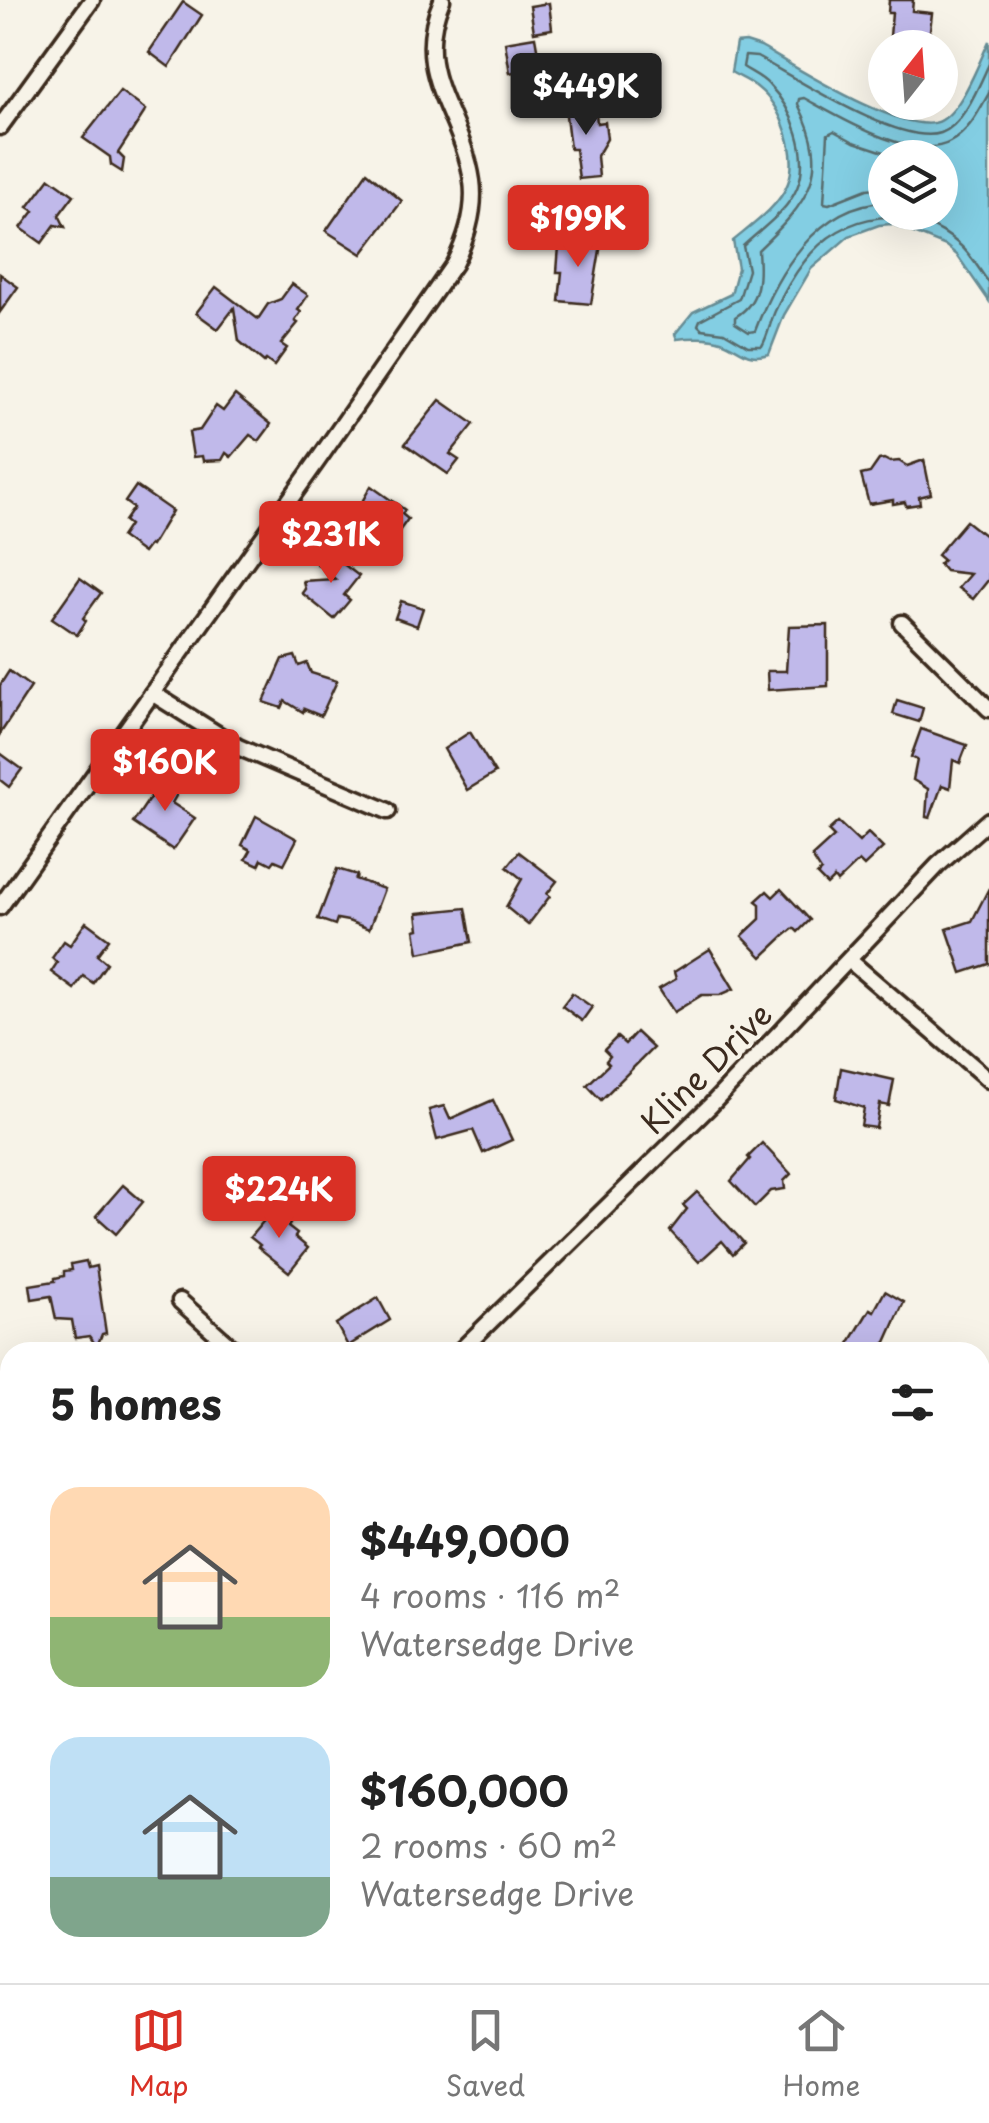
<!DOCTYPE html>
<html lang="en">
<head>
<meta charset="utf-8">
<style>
  :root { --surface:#fff; --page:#f2f2f2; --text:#222; --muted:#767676; --line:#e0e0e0; --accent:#d93025 }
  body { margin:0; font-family:"Playpen Sans",sans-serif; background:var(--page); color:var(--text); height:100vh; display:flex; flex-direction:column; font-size:38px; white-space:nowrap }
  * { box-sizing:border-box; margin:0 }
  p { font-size:32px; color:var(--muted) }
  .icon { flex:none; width:55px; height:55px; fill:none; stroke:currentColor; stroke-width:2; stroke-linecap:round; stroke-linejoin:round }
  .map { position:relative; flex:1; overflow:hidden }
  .side { position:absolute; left:0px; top:1342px; width:990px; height:642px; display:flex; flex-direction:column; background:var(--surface); border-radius:30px 30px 0 0; box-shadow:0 10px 40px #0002 }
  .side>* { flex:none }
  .needle { width:65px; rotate:17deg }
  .fabs { position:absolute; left:868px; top:30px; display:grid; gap:20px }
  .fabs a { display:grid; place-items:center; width:90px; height:90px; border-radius:50%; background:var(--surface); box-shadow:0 10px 40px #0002; font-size:50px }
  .price { position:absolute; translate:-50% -85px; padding:0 22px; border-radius:10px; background:var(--accent); color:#fff; font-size:32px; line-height:65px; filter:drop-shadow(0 2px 5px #0008) }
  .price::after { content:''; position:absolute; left:50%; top:60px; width:30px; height:22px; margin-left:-15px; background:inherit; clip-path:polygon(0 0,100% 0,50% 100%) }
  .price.current { background:#222; color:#fff }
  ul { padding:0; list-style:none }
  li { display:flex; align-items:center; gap:30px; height:250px; padding:0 50px }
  li span { display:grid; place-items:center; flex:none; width:280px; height:200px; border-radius:30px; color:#555 }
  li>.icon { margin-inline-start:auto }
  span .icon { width:120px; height:120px; fill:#fffc; stroke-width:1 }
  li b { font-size:42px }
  h2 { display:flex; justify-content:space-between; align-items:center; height:120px; padding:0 50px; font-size:42px }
  .tabs { display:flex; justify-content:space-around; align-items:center; height:140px; border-top:2px solid var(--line); background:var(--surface); font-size:28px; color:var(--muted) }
  .tabs a { display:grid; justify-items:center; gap:5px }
  .tabs .current { color:var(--accent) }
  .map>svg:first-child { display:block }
</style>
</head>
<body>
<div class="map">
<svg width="989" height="1983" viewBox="0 0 989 1983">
  <rect width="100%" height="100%" fill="#f7f3e8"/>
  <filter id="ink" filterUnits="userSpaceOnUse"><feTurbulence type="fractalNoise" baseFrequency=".01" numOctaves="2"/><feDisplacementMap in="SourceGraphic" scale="20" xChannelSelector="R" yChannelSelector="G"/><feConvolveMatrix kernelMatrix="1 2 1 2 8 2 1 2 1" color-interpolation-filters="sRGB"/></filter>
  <g filter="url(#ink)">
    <g fill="#83cee3" stroke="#668c94" stroke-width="2.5" fill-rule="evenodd">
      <path d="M989,41V301L957,255L946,246L892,224L879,225L849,236L811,269L784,315L769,354C746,361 741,348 721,341C709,337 690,337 677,339L675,334L693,312L731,294L738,268L733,241C751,226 780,206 788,183C799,154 782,107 758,88C750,81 739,77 731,72L736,43L746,42L761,47C792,65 911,141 942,120C962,108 979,63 989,41ZM885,158H940V212H885Z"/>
      <polygon points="980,1840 989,1851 989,1983 973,1983 975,1975 980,1975"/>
    </g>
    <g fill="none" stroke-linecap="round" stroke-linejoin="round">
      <g stroke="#586c6d" stroke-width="2.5">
        <path d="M989,64C979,85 964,125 941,133C901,147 794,77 757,57L745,56L743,67C752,73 762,77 769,85C793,109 811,155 797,188C787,212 761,229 743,246L748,270L739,299L700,320L698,325L702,329L724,332L748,346H762C769,334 770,321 776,309C783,294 793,276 804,262C843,210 913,201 961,246C972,256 980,271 989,283"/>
        <polyline points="885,187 867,189 829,204 824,203 828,134 834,131 854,142 902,158"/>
        <path d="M885,202C817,204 776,275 755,331L749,332L735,323V317C761,302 760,276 758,250C808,202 833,173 798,104L799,99L804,98C837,116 913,163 950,142C969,132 979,111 989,93"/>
      </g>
    </g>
    <g fill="#c0b9ea" stroke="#3b2a1e" stroke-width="2.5">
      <polygon points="889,0 913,0 912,11 932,13 928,48 889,48 892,13 888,13"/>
      <polygon points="183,2 202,15 169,67 149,52"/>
      <polygon points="549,3 552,29 534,32 530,6"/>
      <polygon points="535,37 540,65 510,73 505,42"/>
      <polygon points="120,91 146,110 118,153 124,159 122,172 111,165 110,157 83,138"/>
      <polygon points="595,103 597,123 605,122 607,139 597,156 599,177 579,179 575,149 570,149 565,107"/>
      <polygon points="367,172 402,201 362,254 326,231"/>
      <polygon points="50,178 74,195 59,215 65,227 55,225 42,243 21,228 34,211 28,207"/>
      <polygon points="567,236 593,239 593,245 601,244 591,304 559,301 562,272 557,272 559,246 566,246"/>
      <polygon points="0,274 18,287 0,312"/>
      <polygon points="292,284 308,295 298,310 301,312 295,321 298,323 281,344 287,348 274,366 266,360 264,362 239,341 234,308 218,329 196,313 216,287 258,319 268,304 281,299"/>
      <polygon points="235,395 271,424 268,429 259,441 250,435 231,457 226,453 222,460 203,461 202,456 193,457 189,432 200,430 216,406 223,411"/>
      <polygon points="440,400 474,424 450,454 459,460 448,474 405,444"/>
      <polygon points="884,459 890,462 899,461 907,466 924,460 931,494 919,497 920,504 906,506 905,502 893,504 893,500 869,504 861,475 870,473 879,460"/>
      <polygon points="136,486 172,511 151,546 149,545 143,553 121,537 129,525 124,521 133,508 125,502"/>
      <polygon points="371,486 405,510 402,514 408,519 394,538 388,534 379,547 352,527 365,513 363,500"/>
      <polygon points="966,521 989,539 989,579 973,599 958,588 970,574 945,571 939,564 943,560 937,555"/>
      <polygon points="325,550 359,576 344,595 350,600 334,619 302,593 305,589 303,581 335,579 316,563"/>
      <polygon points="80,578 101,593 83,618 86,621 77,635 52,618"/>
      <polygon points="401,601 423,608 417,626 395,618"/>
      <polygon points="828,625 828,686 768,690 767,671 786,671 789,626"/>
      <polygon points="295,656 299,666 307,663 311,673 337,681 321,716 304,709 303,712 285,701 282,708 264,702 283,659"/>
      <polygon points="9,671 31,687 0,734 0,685"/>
      <polygon points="897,700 923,708 919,722 893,714"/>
      <polygon points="921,729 967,745 960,763 953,760 950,788 942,785 930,818 926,817 928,789 913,780 917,760 911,757"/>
      <polygon points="470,732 495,773 467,790 444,749"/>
      <polygon points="0,753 22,769 9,787 0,780"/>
      <polygon points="168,771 184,782 172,803 195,818 173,850 133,823"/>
      <polygon points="256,816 297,839 284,864 275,860 272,864 262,859 259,865 246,859 251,850 242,845"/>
      <polygon points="838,822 859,842 868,833 883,848 864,866 859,861 837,882 834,878 827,885 817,875 821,871 812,857 834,837 828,831"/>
      <polygon points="519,852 557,881 547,894 550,896 528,925 506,907 522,879 507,867"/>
      <polygon points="337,869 357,875 355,879 384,889 369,929 348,921 337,919 335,925 318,919"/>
      <polygon points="989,888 989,964 962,973 947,929 972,921"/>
      <polygon points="781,889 810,920 798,932 794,928 784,936 762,957 742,936 760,919 760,904 756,901 767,891 773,897"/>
      <polygon points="466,908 472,942 419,953 415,930 419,929 417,913"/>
      <polygon points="86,922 109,939 97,955 107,963 93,983 83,976 74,989 51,972 57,963 52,958 64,941 70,945"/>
      <polygon points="710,949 734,989 720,995 702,995 674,1012 659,989 676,979 674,972"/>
      <polygon points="572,993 592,1007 582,1021 562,1006"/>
      <polygon points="636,1032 653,1048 601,1100 587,1085 609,1064 606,1061 610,1056 604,1050 617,1037 625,1044"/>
      <polygon points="841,1068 894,1080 889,1106 880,1104 876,1128 861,1126 864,1108 836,1099"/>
      <polygon points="493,1100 512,1140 483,1153 473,1130 437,1140 429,1110 444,1106 450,1119"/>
      <polygon points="762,1143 791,1174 784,1181 785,1189 771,1191 755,1207 731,1181 750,1159 748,1157"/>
      <polygon points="123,1185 143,1202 116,1234 96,1216"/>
      <polygon points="697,1192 744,1243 733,1254 722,1241 699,1262 670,1231 687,1209 683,1205"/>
      <polygon points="273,1210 290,1224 288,1227 297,1234 295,1237 308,1248 289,1272 258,1247 260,1245 250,1237"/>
      <polygon points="86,1261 88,1268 96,1266 106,1333 102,1334 97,1346 89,1336 75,1338 72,1320 56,1319 51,1296 32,1299 30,1285 55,1281 55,1278 64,1276 64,1271 72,1270 71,1264"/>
      <polygon points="885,1291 904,1302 886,1342 875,1352 844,1352 870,1309 874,1311"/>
      <polygon points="378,1298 390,1320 348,1346 336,1324"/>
    </g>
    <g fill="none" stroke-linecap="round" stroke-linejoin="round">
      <defs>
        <g id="street">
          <polyline points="0,127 92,0"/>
          <polyline points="902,623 989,709"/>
          <polyline points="152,693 238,747 388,811"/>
          <path d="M0,907L318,460L454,264C467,238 476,210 472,181C462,112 410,74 442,0"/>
          <polyline points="849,960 989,1080"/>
          <polyline points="180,1301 237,1352"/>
          <polyline points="459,1352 711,1105 938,865 989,820"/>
          <polyline points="0,1636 10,1644"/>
          <polyline points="189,1975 195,1983"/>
          <polyline points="544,1975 560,1983"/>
          <polyline points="165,1983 174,1975"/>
          <polyline points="729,1983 733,1975"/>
        </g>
      </defs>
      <use href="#street" stroke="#3b2a1e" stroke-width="21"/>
      <use href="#street" stroke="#f7f3e8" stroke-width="14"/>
    </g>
  </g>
  <g text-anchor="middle" stroke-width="8" stroke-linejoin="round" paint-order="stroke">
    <g font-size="32" fill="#3b2a1e" stroke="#f7f3e8">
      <text transform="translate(707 1069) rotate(-45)" y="11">Kline Drive</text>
    </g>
  </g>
</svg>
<div class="fabs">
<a><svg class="needle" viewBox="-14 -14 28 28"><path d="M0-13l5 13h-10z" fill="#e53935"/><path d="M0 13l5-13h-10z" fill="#767676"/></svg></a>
<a><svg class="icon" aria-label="layers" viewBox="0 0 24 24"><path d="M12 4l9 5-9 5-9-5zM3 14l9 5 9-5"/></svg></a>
</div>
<b class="price current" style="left:586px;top:138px">$449K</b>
<b class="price" style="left:578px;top:270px">$199K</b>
<b class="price" style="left:331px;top:586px">$231K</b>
<b class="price" style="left:165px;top:814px">$160K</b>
<b class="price" style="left:279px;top:1241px">$224K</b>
<section class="side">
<h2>5 homes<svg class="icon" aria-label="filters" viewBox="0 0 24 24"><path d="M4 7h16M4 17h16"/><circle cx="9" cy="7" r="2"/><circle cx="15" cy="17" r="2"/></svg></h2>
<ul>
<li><span style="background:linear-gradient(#ffd9b3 65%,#8fb573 0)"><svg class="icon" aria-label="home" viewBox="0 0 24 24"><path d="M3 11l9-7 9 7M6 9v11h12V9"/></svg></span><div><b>$449,000</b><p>4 rooms · 116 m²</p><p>Watersedge Drive</p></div></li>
<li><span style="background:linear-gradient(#bfe0f5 70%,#7fa58c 0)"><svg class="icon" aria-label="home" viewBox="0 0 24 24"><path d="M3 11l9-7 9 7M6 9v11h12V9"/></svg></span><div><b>$160,000</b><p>2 rooms · 60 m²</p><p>Watersedge Drive</p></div></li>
</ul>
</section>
</div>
<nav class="tabs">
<a class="current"><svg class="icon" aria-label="map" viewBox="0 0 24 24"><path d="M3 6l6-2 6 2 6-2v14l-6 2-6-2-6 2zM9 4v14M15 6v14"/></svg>Map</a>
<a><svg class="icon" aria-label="saved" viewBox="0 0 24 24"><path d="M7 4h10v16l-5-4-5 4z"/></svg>Saved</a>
<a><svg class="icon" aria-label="home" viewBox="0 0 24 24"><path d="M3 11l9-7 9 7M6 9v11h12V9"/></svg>Home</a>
</nav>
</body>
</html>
